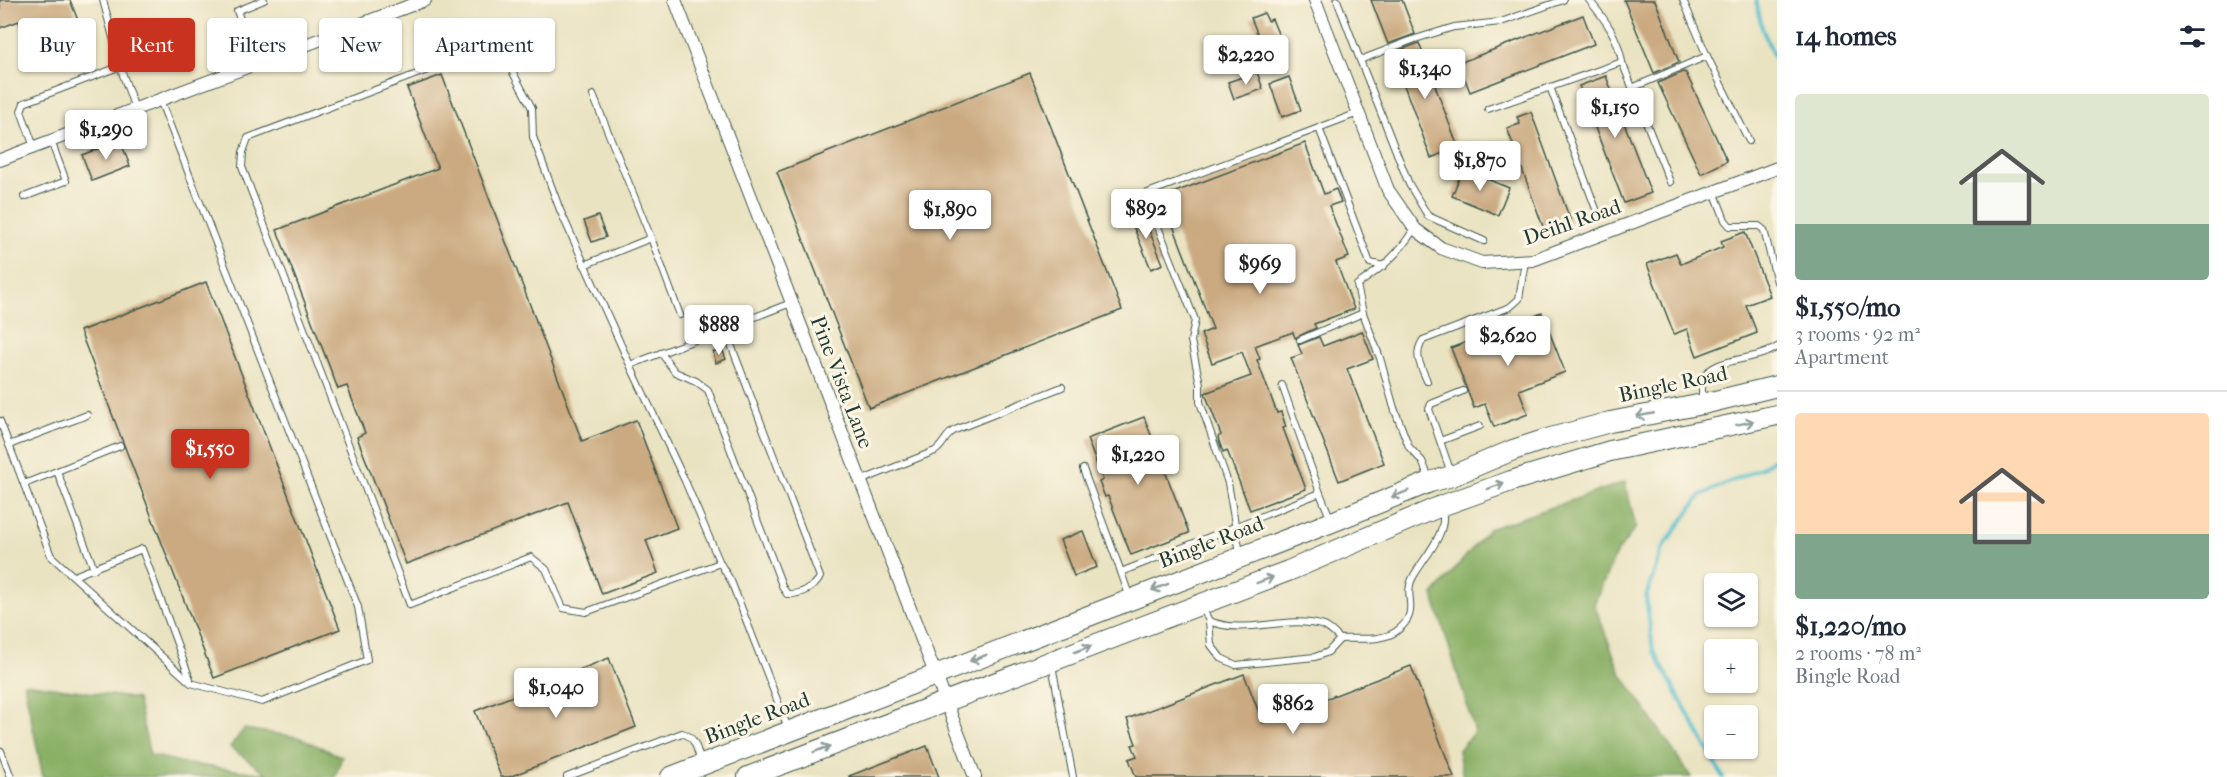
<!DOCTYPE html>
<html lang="en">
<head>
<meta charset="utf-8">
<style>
  :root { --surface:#fff; --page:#f6f6f7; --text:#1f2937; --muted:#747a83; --line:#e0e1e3; --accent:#c8321e }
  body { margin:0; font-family:"IM FELL French Canon",serif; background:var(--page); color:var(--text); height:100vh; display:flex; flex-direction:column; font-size:22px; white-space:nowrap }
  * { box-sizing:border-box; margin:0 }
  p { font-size:20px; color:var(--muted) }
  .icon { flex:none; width:33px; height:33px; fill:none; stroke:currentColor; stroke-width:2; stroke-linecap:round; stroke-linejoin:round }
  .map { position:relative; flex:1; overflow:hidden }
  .drawer { display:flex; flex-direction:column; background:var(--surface); width:450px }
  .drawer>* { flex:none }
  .hud { position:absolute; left:18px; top:18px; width:570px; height:54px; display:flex; gap:12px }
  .fabs { position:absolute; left:1704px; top:573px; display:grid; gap:12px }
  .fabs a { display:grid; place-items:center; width:54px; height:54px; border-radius:6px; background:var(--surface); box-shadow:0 2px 4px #0004; font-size:30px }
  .price { position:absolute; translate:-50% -51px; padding:0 14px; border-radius:6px; background:#fff; color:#222; font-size:20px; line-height:39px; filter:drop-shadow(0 2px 3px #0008) }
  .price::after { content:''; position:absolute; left:50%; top:36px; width:18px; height:14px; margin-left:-9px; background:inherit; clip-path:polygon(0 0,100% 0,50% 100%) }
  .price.current { background:var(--accent); color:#fff }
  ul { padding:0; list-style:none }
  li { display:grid; align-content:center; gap:12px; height:318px; padding:0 18px }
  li+li { border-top:2px solid var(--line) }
  li span { display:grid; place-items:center; height:186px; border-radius:6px; color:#555 }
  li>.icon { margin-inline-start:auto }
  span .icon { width:108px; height:108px; fill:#fffc; stroke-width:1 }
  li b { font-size:26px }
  h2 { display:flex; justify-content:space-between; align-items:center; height:72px; padding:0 18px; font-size:26px }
  .tag { padding:0 21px; border-radius:6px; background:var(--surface); box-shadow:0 2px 4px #0004; font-size:21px; line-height:54px }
  .tag.current { background:var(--accent); color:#fff }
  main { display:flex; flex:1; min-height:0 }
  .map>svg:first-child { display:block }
</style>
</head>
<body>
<main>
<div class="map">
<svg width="1777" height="777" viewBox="0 0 1777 777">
  <rect width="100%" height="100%" fill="#fcf5e5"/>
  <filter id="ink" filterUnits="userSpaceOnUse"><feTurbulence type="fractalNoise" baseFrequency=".0167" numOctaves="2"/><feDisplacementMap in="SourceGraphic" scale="12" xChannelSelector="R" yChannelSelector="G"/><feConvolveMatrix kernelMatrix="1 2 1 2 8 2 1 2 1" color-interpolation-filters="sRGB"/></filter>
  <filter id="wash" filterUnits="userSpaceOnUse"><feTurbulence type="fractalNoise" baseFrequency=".008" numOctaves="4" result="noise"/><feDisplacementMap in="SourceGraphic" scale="24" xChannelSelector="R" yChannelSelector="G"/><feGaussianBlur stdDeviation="1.35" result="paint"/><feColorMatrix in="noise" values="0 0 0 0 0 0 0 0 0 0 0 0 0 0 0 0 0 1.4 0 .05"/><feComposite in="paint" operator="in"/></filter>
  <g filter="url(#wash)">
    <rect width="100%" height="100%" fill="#eae3c2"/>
    <g fill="#8ab066" stroke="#54764d" stroke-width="1.5">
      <polygon points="1625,482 1636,527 1616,554 1594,604 1620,672 1691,777 1463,777 1458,751 1475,731 1433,595 1489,529"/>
      <polygon points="24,683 137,699 150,755 188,764 267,774 230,747 244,729 298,737 342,757 335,777 43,777"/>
    </g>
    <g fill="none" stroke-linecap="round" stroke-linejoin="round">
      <g stroke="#50bccc" stroke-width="4">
        <polyline points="1756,0 1762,28 1777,64"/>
        <polyline points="1723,777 1653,650 1646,597 1662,549 1701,495 1761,468 1777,457"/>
      </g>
    </g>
    <g id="blocks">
      <g fill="#cbaa81">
        <polygon points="0,0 70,0 86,41 34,61 19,21 0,28"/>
        <polygon points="1371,0 1402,0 1415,34 1388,44"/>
        <polygon points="1624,0 1655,0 1679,62 1654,73"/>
        <polygon points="1264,13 1268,21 1272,19 1282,43 1264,50 1251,18"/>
        <polygon points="1583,15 1594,44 1470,92 1459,63"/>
        <polygon points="1419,43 1458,147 1431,158 1392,53"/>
        <polygon points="1266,50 1270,60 1254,66 1250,55"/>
        <polygon points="1257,72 1263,89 1234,99 1228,82"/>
        <polygon points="1683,72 1686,73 1727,161 1701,174 1658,83"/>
        <polygon points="1030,73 1122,310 869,408 777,172"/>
        <polygon points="442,75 582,441 636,420 677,528 646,540 658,573 602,594 568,502 406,564 357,437 365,433 347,386 338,389 277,230 438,168 407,88"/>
        <polygon points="1606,76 1651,193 1624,203 1579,86"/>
        <polygon points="1289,77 1301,110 1282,117 1270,84"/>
        <polygon points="1531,112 1571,222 1545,232 1507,128 1520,124 1517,117"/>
        <polygon points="120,140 130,166 92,181 82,155"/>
        <polygon points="1305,143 1324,194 1336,189 1341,202 1329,206 1349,257 1336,262 1354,309 1314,324 1316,328 1295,338 1293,332 1255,346 1260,359 1257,360 1277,413 1281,412 1286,427 1283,428 1306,489 1250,510 1227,450 1223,452 1219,441 1218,437 1221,435 1205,393 1251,376 1242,352 1212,363 1201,334 1213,329 1162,197"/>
        <polygon points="1463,169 1509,188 1498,215 1452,196"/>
        <polygon points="1141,211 1163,264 1151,269 1129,216"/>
        <polygon points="598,216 606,237 592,242 584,221"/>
        <polygon points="1745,232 1770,296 1746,305 1757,333 1697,356 1687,329 1674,334 1647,264 1676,253 1681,264 1723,247 1721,241"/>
        <polygon points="206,282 340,629 214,678 80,331"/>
        <polygon points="1542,313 1565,372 1519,390 1528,414 1494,427 1485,404 1474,408 1451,348"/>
        <polygon points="1362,331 1373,359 1347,369 1384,463 1339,481 1291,358 1302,354 1298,345 1319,337 1323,346"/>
        <polygon points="722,349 726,359 716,363 713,352"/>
        <polygon points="1144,417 1189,533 1131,555 1108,496 1105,497 1099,482 1103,480 1087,439"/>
        <polygon points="1083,531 1097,567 1074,576 1060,540"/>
        <polygon points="609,658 636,727 509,777 501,777 475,711"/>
        <polygon points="1411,666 1454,777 1136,777 1129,759 1137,756 1132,745 1136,744 1127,719 1244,674 1263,723"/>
        <polygon points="927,746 939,777 849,777 849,776"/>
      </g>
    </g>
  </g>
  <g filter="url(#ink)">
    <use href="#blocks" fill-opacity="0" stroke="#3d5649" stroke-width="1.5"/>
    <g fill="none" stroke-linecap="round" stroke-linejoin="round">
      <defs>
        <g id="lane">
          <polyline points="103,0 123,75 135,109"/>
          <polyline points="1337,0 1360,60"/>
          <polyline points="1683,0 1707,56"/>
          <polyline points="1622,62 1670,182"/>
          <polyline points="257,63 237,11 264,0"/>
          <polyline points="1550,87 1596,209"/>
          <polyline points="1632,88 1707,56 1749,141"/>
          <path d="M1488,109L1622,62C1618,37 1605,19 1589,0"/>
          <polyline points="1319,128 1370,263 1384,266"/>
          <polyline points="34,147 21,111 24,103 121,66"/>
          <polyline points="1714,191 1725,220 1730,226 1759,226 1764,230 1777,282"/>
          <polyline points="24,197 66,181 51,141"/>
          <path d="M1414,229C1398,255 1382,268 1357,285L1363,313L1380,358L1394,408L1409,447L1422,461L1429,478"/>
          <polyline points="651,238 680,315"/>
          <polyline points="1484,241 1428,216 1409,184 1360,60 1415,39 1454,27 1501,22 1563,0"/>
          <polyline points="584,265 651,238 593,95"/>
          <polyline points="1300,340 1363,313"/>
          <path d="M661,353L675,372L696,381L708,390L783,588L787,594C799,595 815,588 820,577L725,329"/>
          <polyline points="630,365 560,210 533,137 532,108 511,69 483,49 248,138 243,152 242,167 410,605 531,557 546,569 563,608 586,612 720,563"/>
          <path d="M1427,381C1421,366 1413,355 1423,340L1510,307L1519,299L1525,261"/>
          <path d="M1702,401V379C1714,356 1756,362 1777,347"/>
          <polyline points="0,421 51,556 191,683 262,702 367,660 358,607 160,100"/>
          <polyline points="1440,441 1429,409 1431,404 1463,391"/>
          <polyline points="9,445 87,415"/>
          <polyline points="1083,469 1121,572 1320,493 1282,385"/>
          <polyline points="57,471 120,446"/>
          <polyline points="1451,473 1440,441 1480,426"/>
          <path d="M860,481L935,451C944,445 945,435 955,430L1062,387"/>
          <polyline points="24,484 57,471 94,569"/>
          <polyline points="1320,493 1331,520"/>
          <polyline points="1240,553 1228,483 1200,402 1200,384 1191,341 1195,320 1145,194 1358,113"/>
          <polyline points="1121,572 1130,598"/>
          <polyline points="74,576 142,549 190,679"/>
          <path d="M1202,607L1209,621C1246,636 1285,615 1321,625C1329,627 1334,633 1340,639C1356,638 1384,642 1398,630C1421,611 1403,597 1412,579C1422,559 1449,534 1442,510"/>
          <polyline points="1209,621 1211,645 1221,658 1236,665 1315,657 1328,652 1340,639"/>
          <polyline points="1052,665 1073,777"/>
          <polyline points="788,728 731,581 720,563 685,481 630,365 791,303"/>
          <polyline points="1,751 11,777"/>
          <path d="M567,777L682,733C696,737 697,750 701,763"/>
        </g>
        <g id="street">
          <polyline points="675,0 975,777"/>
          <polyline points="1315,0 1388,190 1415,229 1441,248 1482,263 1533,260 1777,168"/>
          <polyline points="0,160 425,0"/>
        </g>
        <g id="primary">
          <polyline points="671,777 1332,522 1430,482 1452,476 1513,450 1547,439 1610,422 1703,404 1777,386"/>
          <polyline points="748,777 1288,571 1441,506 1511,481 1610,451 1777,415"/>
        </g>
      </defs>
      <use href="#lane" stroke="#3d5649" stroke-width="8"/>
      <use href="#street" stroke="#3d5649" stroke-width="14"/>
      <use href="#primary" stroke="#3d5649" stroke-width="22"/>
      <use href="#lane" stroke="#fff" stroke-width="6"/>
      <use href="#street" stroke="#fff" stroke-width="12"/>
      <use href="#primary" stroke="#fff" stroke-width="20"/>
    </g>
    <defs><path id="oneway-shaft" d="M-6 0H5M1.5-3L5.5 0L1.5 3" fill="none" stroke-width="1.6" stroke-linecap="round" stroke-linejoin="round" transform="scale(1.5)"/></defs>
    <g stroke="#8f9e9a">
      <use href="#oneway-shaft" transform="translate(1645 415) rotate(169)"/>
      <use href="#oneway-shaft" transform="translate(1745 423) rotate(-12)"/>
      <use href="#oneway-shaft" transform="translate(1496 486) rotate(-20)"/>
      <use href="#oneway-shaft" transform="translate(1400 494) rotate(158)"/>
      <use href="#oneway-shaft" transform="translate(1265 580) rotate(-20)"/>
      <use href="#oneway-shaft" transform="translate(1160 587) rotate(159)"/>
      <use href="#oneway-shaft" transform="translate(1083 649) rotate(-21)"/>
      <use href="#oneway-shaft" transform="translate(978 658) rotate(159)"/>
      <use href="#oneway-shaft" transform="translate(822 749) rotate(-21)"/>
    </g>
  </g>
  <g text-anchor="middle" stroke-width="6" stroke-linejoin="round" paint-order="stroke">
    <g font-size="21" fill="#1f3d34" stroke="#fcf5e5">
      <text transform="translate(1572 222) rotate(-19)" y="7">Deihl Road</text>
      <text transform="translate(842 382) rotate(69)" y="7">Pine Vista Lane</text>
      <text transform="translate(1673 384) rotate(-12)" y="7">Bingle Road</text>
      <text transform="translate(1211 542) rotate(-21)" y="7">Bingle Road</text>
      <text transform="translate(757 718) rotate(-21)" y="7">Bingle Road</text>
    </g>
  </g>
</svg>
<div class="fabs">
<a><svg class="icon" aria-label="layers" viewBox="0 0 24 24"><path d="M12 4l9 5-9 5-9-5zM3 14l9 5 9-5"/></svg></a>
<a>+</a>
<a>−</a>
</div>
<b class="price" style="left:1246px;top:86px">$2,220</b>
<b class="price" style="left:1425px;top:100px">$1,340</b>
<b class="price" style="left:1615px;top:139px">$1,150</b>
<b class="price" style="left:106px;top:161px">$1,290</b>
<b class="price" style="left:1480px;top:192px">$1,870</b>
<b class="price" style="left:1146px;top:240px">$892</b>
<b class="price" style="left:950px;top:241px">$1,890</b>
<b class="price" style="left:1260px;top:295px">$969</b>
<b class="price" style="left:719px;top:356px">$888</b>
<b class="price" style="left:1508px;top:367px">$2,620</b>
<b class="price current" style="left:210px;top:480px">$1,550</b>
<b class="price" style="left:1138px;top:486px">$1,220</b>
<b class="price" style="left:556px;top:719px">$1,040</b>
<b class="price" style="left:1293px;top:735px">$862</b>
<div class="hud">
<a class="tag">Buy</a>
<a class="tag current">Rent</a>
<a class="tag">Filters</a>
<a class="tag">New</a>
<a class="tag">Apartment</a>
</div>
</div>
<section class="drawer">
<h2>14 homes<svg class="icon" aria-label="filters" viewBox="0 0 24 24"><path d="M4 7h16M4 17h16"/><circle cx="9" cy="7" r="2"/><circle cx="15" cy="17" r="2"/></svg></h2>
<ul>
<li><span style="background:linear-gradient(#dfe7d0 70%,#7fa58c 0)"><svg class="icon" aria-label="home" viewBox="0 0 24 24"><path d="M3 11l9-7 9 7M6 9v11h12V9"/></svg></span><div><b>$1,550/mo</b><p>3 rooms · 92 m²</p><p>Apartment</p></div></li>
<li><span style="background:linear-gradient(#ffd9b3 65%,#7fa58c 0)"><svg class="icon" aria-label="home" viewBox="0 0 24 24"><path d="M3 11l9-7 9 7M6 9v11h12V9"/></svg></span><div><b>$1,220/mo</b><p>2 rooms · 78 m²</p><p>Bingle Road</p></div></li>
</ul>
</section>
</main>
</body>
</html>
